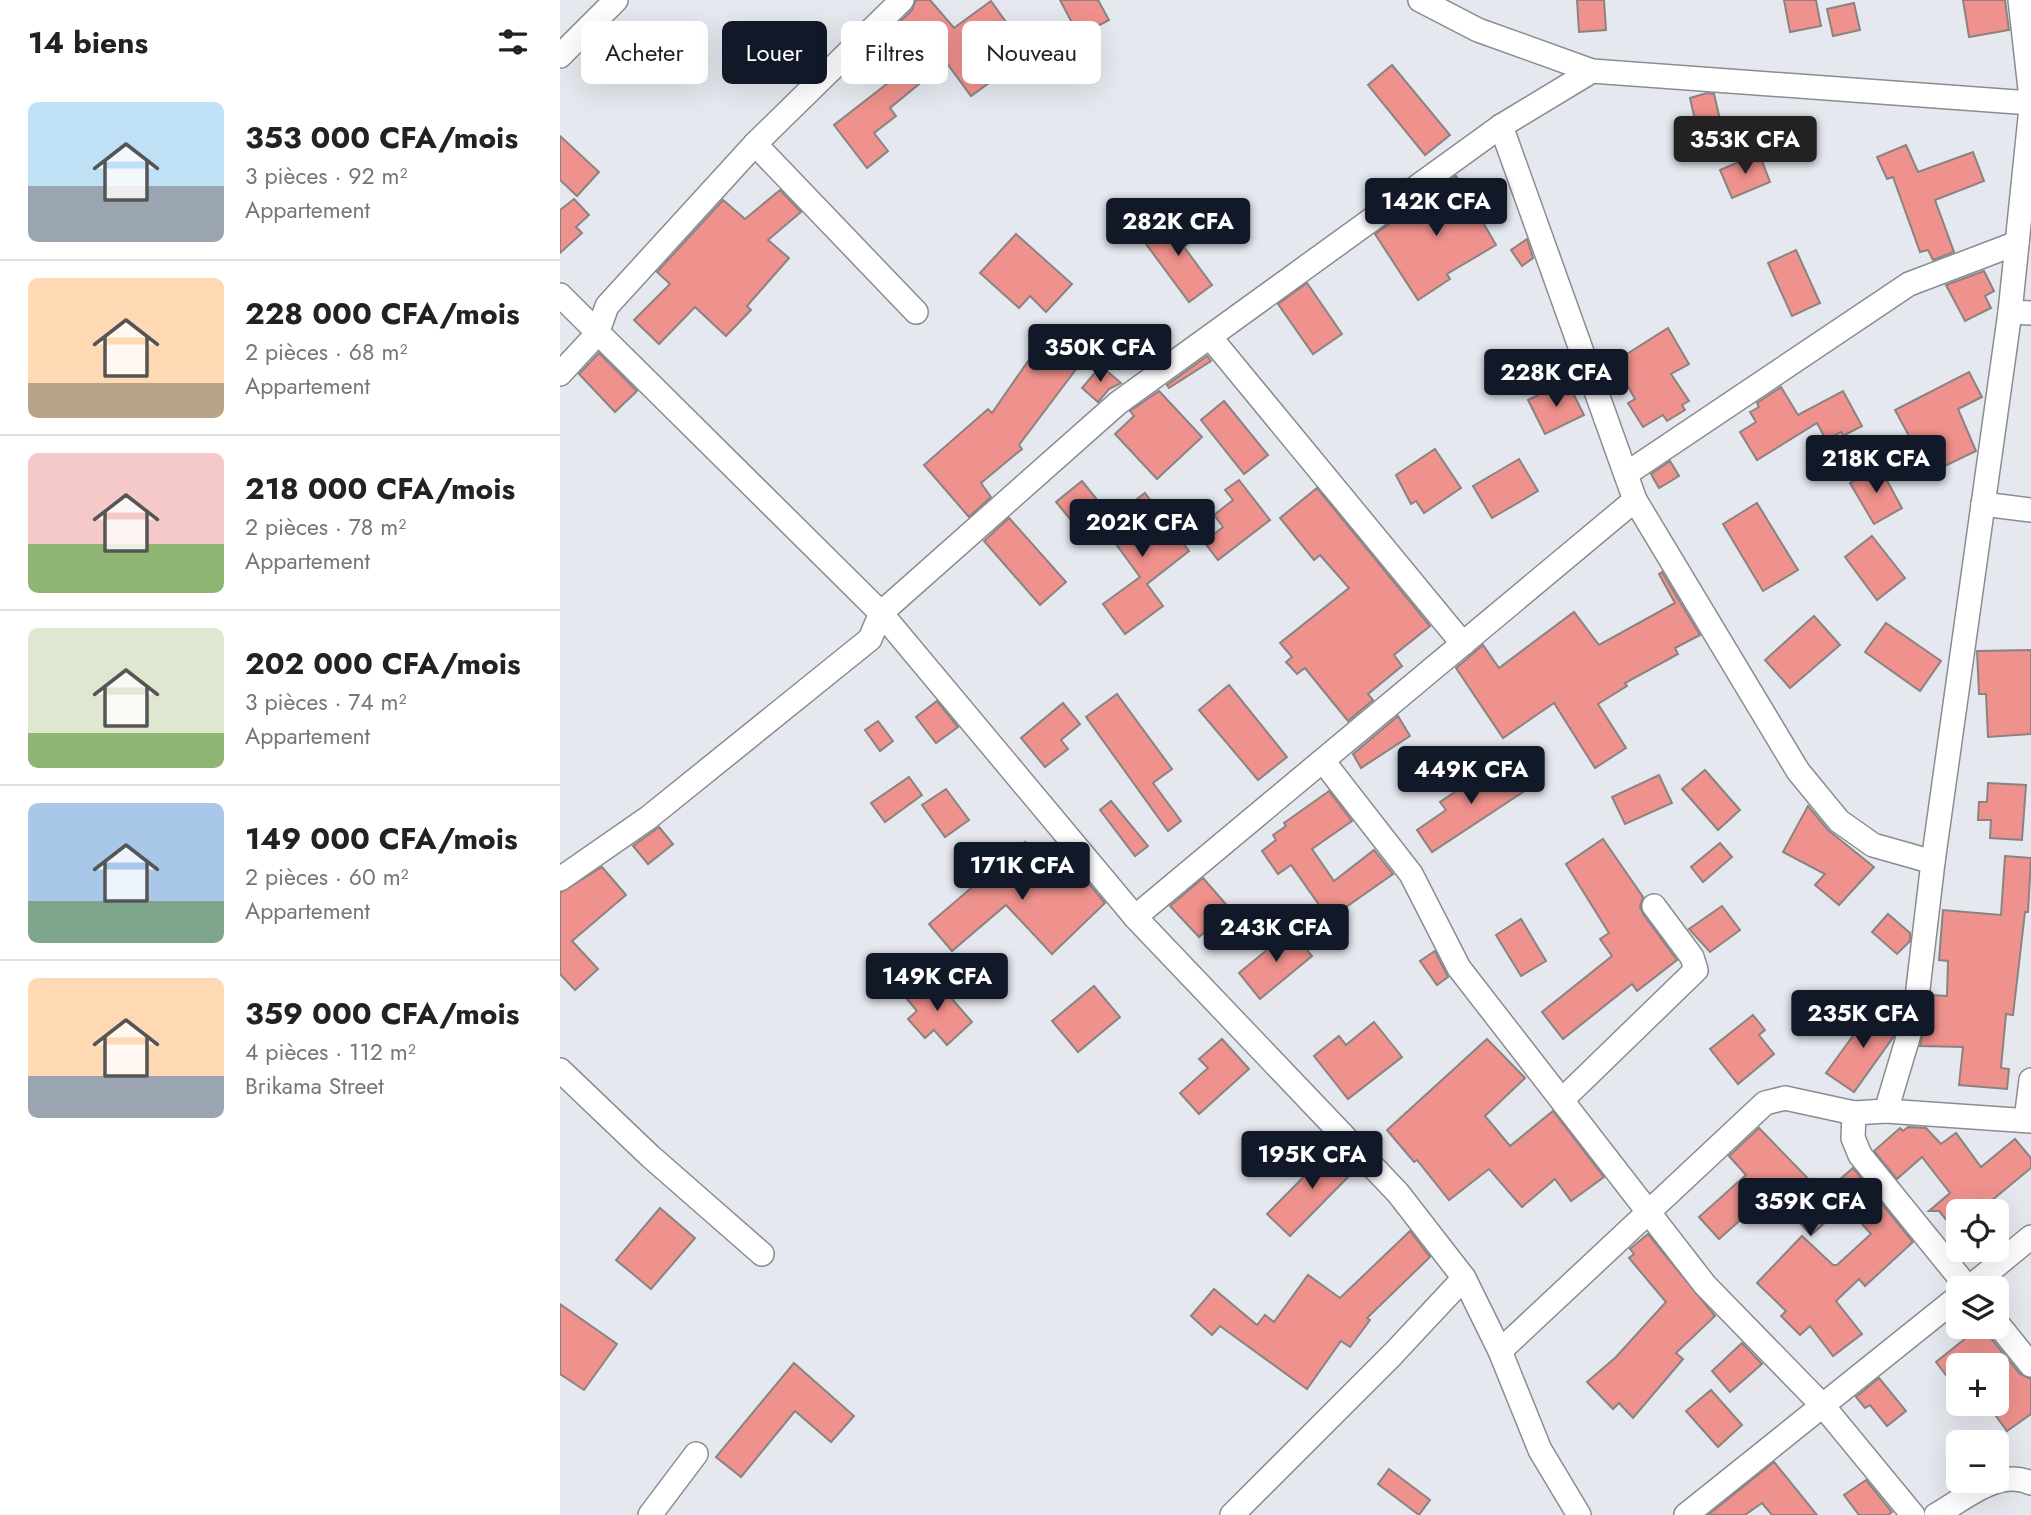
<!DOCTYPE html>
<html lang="fr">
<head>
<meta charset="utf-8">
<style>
  :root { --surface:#fff; --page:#f6f6f6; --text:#222; --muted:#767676; --line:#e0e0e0; --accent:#111827 }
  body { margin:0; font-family:Jost,sans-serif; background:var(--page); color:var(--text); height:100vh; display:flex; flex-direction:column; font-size:26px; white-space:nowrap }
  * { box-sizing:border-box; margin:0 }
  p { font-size:23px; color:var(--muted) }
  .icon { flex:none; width:38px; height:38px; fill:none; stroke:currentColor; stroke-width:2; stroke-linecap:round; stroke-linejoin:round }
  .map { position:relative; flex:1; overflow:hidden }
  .side { display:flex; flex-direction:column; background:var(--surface); width:560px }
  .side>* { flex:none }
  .banner { position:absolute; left:21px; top:21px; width:665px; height:63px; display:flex; gap:14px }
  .buttons { position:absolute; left:1386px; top:1199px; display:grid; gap:14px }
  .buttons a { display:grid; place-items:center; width:63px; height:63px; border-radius:10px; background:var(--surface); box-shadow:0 7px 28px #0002; font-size:35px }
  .price { position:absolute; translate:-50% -60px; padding:0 16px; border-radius:7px; background:var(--accent); color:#fff; font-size:23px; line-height:46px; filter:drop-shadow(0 2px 4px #0008) }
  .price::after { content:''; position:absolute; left:50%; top:42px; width:21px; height:16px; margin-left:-10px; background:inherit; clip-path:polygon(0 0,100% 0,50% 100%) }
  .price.active { background:#222; color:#fff }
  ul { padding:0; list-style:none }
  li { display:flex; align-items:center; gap:21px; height:175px; padding:0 28px }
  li+li { border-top:2px solid var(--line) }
  li span { display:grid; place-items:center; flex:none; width:196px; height:140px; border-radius:10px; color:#555 }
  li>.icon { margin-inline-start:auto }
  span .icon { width:84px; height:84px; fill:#fffc; stroke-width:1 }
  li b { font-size:30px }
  h2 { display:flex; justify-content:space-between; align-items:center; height:84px; padding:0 28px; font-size:30px }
  .tag { padding:0 24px; border-radius:10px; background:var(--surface); box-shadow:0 7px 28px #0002; font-size:24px; line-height:63px }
  .tag.active { background:var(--accent); color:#fff }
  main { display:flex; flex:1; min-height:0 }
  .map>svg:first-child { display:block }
</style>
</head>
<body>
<main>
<section class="side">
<h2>14 biens<svg class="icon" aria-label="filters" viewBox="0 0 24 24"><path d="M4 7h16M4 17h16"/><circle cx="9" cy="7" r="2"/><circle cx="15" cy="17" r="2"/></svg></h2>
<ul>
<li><span style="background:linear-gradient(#bfe0f5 60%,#9aa5b1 0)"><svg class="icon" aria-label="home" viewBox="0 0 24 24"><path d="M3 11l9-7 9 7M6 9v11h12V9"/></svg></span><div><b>353 000 CFA/mois</b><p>3 pièces · 92 m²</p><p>Appartement</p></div></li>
<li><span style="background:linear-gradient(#ffd9b3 75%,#b9a48a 0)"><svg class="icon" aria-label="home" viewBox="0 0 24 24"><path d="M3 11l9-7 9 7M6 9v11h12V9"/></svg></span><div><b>228 000 CFA/mois</b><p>2 pièces · 68 m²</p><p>Appartement</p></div></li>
<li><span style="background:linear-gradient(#f6c9c9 65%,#8fb573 0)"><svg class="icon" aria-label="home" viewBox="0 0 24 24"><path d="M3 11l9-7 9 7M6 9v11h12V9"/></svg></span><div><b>218 000 CFA/mois</b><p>2 pièces · 78 m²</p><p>Appartement</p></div></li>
<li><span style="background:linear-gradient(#dfe7d0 75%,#8fb573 0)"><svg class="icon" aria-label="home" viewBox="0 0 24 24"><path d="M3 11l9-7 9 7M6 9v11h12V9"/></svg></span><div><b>202 000 CFA/mois</b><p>3 pièces · 74 m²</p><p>Appartement</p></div></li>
<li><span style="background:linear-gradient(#a9c7e8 70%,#7fa58c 0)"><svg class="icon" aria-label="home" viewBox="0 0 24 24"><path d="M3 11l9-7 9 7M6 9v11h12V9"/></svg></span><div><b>149 000 CFA/mois</b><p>2 pièces · 60 m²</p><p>Appartement</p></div></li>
<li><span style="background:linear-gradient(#ffd9b3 70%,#9aa5b1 0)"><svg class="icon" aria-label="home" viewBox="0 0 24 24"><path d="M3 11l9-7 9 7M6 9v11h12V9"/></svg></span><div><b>359 000 CFA/mois</b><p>4 pièces · 112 m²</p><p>Brikama Street</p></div></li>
</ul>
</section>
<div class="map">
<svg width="1471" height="1515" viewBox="0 0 1471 1515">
  <rect width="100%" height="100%" fill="#e5e9ef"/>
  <g fill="#ef918c" stroke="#8a8382" stroke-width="2">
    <polygon points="356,0 370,0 394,28 431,1 446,22 437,29 441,36 421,50 440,75 411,96 386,62 330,108 336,116 314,133 328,151 307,168 274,125 337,76 314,47 352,10"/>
    <polygon points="500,0 538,0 549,20 519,36"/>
    <polygon points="1017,0 1044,0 1046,30 1019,32"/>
    <polygon points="1224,0 1256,0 1261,26 1230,32"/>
    <polygon points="1403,0 1445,0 1449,30 1409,37"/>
    <polygon points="1294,3 1300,30 1273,36 1267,9"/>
    <polygon points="832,65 890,135 865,155 808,85"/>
    <polygon points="1147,93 1154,94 1163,132 1139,138 1130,98"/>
    <polygon points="0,136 39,172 17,196 0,180"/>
    <polygon points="1346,145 1358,172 1413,152 1424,181 1375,200 1394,252 1373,260 1368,250 1360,252 1333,177 1327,179 1317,157"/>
    <polygon points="1199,153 1210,182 1172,198 1160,170"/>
    <polygon points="896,176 936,245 887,274 890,279 858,300 815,234"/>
    <polygon points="220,190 241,212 208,240 229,258 187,306 191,310 166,336 135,307 99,344 74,320 110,284 97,272 163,200 185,219"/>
    <polygon points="14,199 29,215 16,227 22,233 0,253 0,210"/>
    <polygon points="616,215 634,239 624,247 652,285 629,302 583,240"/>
    <polygon points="456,234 512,284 486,312 470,296 459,308 420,273"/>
    <polygon points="967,239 973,258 962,266 951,250"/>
    <polygon points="1236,250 1260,303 1232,316 1208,263"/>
    <polygon points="1424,271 1434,291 1425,296 1431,308 1405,321 1386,285"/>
    <polygon points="747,283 782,334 753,354 718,304"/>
    <polygon points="1108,328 1129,364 1111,374 1129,401 1122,405 1125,410 1107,421 1103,415 1083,427 1068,403 1075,399 1057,367 1062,364 1059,359"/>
    <polygon points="482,341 517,368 459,445 462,449 421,483 431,497 409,517 364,465 428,409 432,413"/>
    <polygon points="39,353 77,391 55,412 19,374"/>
    <polygon points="647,356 651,361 609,388 607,385"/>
    <polygon points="541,366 561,383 549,389 538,402 522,388"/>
    <polygon points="1409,372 1422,397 1398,409 1416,451 1364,476 1352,451 1356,449 1335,410"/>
    <polygon points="996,386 999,393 1010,387 1024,415 985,434 968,400"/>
    <polygon points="1221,387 1238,415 1283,391 1302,426 1283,436 1281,432 1266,440 1257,423 1197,460 1180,432 1196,422 1190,412 1199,407 1197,403"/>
    <polygon points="599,391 642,437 597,479 555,434 574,416 570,411"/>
    <polygon points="664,401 708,455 684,474 641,420"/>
    <polygon points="875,449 901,488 864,513 856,501 851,504 836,475"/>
    <polygon points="959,459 978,491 932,518 913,486"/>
    <polygon points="1110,461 1119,476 1099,488 1091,474"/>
    <polygon points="1319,466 1342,508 1314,524 1290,483"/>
    <polygon points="679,480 710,520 658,560 644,542 663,527 654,515 673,500 665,490"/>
    <polygon points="522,481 551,517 525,537 496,502"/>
    <polygon points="757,488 870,626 834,655 842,666 808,694 813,700 788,721 745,668 737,674 726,662 732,657 720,643 789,588 760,555 754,560 720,518"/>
    <polygon points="585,493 629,551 587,584 603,606 565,634 543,604 580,577 542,525"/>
    <polygon points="1197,503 1238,570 1203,591 1163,524"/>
    <polygon points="449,518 506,582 480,605 424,541"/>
    <polygon points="1312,536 1345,578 1317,600 1285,557"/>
    <polygon points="1102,572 1140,635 1115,648 1118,654 1065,683 1067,686 1038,704 1066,748 1035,768 994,703 943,738 896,668 923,645 939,668 1014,612 1039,645 1115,603 1099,574"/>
    <polygon points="1254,616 1280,645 1230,688 1205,660"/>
    <polygon points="1326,623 1381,661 1360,691 1305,652"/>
    <polygon points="1471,650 1471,734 1428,737 1426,694 1419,694 1417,651"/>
    <polygon points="669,685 727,757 698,780 639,710"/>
    <polygon points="557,694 612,769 593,783 621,821 608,831 526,717"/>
    <polygon points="377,701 398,727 376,743 356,717"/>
    <polygon points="503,703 520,724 501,740 508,749 485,767 461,738"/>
    <polygon points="838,716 850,736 801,768 793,754"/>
    <polygon points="318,721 333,741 320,751 305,730"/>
    <polygon points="941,761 963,792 872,852 857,830 886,810 880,802"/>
    <polygon points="1145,770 1180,810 1158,830 1122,789"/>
    <polygon points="1099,775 1112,803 1065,824 1052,797"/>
    <polygon points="349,777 362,795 325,822 311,803"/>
    <polygon points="1428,783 1466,785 1462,840 1430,838 1431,820 1418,820 1419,802 1427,802"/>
    <polygon points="386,789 409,820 385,837 362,805"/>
    <polygon points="769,791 792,821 752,849 774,881 814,850 833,874 769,919 731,865 718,874 702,851 716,840 713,835 726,826 724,823"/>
    <polygon points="551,801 588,846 575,856 540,810"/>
    <polygon points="1248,806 1268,830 1314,867 1279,905 1255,885 1265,874 1223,852"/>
    <polygon points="99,827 113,844 88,864 73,846"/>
    <polygon points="1043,839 1083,897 1080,907 1083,914 1117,960 1077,991 1072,984 1003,1039 982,1012 1052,956 1040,939 1049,933 1006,864"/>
    <polygon points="465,842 504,887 520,873 545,903 492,954 446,905 392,951 369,924"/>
    <polygon points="1160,843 1172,857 1143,882 1131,867"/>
    <polygon points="1445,856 1471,858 1468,912 1465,912 1453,1015 1446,1014 1441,1068 1449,1069 1447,1089 1399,1085 1403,1047 1360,1046 1371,995 1387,996 1388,961 1379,960 1383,910 1441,915"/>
    <polygon points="42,867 66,895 12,941 38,969 15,990 0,974 0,893"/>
    <polygon points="643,878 670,909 639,937 610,906"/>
    <polygon points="1162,906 1180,930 1150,952 1129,929"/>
    <polygon points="1328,914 1350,933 1350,941 1337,954 1312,932"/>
    <polygon points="961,919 986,961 961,976 936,935"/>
    <polygon points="731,930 752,956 700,999 679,973"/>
    <polygon points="875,951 888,977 877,985 860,961"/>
    <polygon points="373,977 412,1022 387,1045 374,1030 365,1038 348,1019 357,1011 347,999"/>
    <polygon points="534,986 560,1017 518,1052 492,1021"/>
    <polygon points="1314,1007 1337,1024 1334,1036 1294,1092 1266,1073"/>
    <polygon points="1193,1015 1205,1030 1199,1035 1214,1054 1178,1084 1150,1049"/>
    <polygon points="814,1022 842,1057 788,1099 754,1056 779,1036 786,1045"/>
    <polygon points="662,1039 689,1069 639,1114 620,1093 648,1068 639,1059"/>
    <polygon points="927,1039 965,1078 925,1116 950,1146 993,1111 1044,1177 1011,1201 995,1179 962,1207 929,1169 889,1200 857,1160 854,1162 827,1130"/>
    <polygon points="1348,1127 1366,1128 1381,1144 1396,1133 1421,1167 1455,1139 1471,1158 1471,1168 1419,1211 1398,1211 1398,1234 1379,1211 1369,1211 1390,1193 1362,1157 1337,1179 1314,1151 1340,1128 1343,1131"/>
    <polygon points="1199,1128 1263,1194 1293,1168 1353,1242 1305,1286 1299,1279 1276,1301 1302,1334 1273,1356 1250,1326 1240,1335 1221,1316 1226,1311 1197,1283 1242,1236 1273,1265 1277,1265 1311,1234 1285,1205 1251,1235 1214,1195 1209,1200 1206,1197 1159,1239 1139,1217 1186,1175 1169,1156"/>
    <polygon points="774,1146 796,1169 730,1236 707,1214"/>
    <polygon points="100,1208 135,1238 91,1289 56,1260"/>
    <polygon points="850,1231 870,1257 807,1318 810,1320 790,1347 781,1341 747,1389 660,1326 652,1335 631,1316 654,1289 697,1325 705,1315 714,1322 748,1275 780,1298"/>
    <polygon points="1088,1234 1155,1316 1116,1353 1123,1359 1073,1418 1059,1403 1053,1409 1027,1382 1056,1357 1106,1302 1069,1258 1074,1254 1070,1249"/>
    <polygon points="0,1304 57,1344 24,1390 0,1374"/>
    <polygon points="1421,1326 1460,1374 1471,1379 1471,1414 1447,1431 1427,1404 1437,1404 1437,1365 1398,1365 1398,1391 1376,1362"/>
    <polygon points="1182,1343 1202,1364 1170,1392 1152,1371"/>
    <polygon points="234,1363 294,1416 271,1442 235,1411 181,1477 156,1457"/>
    <polygon points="1319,1378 1346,1411 1327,1426 1310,1405 1305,1408 1296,1397"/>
    <polygon points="1151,1390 1182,1425 1158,1447 1126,1411"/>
    <polygon points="1214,1462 1257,1515 1212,1515 1202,1503 1185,1515 1148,1515"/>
    <polygon points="829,1469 870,1500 859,1515 818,1484"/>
    <polygon points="1306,1480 1332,1512 1328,1515 1299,1515 1284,1495"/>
  </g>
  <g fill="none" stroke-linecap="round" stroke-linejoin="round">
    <defs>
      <g id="street">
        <polyline points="860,0 918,30 1032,71 1471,103"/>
        <polyline points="1460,0 1471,98"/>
        <polyline points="0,56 56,0"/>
        <polyline points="1471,108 1450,312 1373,862 1355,1014 1326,1111 1471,1121"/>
        <polyline points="941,126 1075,500 1238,771 1279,821 1313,845 1373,862"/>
        <polyline points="195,144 356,312"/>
        <polyline points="0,295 321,613 310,639 88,818 0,879"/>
        <polyline points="1450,312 1471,313"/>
        <polyline points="650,337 903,644"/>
        <polyline points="0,374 37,334 47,306 195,144 342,0"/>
        <polyline points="1066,474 1349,284 1457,243"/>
        <polyline points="1423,504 1471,510"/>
        <polyline points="763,761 851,874 899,968 1145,1285 1264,1407 1353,1515"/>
        <polyline points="575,917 1075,500"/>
        <polyline points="0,1070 90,1156 202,1254"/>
        <polyline points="1002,1100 1136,970 1132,957 1094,906"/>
        <polyline points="1294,1113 1293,1138 1300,1155 1408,1288"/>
        <polyline points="1466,1120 1471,1080"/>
        <polyline points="1409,1288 1471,1237"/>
        <polyline points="1437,1323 1471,1365"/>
        <polyline points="940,1351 1205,1103 1225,1098 1294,1113 1326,1111"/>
        <polyline points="90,1515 136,1454"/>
        <polyline points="672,1515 833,1354 904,1278"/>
        <polyline points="1019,1515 980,1450 940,1351 904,1278 838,1193 575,917 321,613 558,403 941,126 1032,71"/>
        <polyline points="1126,1515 1398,1297"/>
        <path d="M1376,1515C1404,1499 1438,1468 1471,1483"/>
      </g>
    </defs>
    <use href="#street" stroke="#898c91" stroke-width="26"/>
    <use href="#street" stroke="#fff" stroke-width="23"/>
  </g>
</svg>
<div class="buttons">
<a><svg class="icon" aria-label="locate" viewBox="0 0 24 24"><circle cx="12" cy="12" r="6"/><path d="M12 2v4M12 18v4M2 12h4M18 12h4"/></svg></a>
<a><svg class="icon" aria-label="layers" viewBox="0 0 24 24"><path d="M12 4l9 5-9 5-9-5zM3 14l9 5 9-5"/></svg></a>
<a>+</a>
<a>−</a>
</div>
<b class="price active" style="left:1185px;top:176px">353K CFA</b>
<b class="price" style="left:876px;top:238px">142K CFA</b>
<b class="price" style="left:618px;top:258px">282K CFA</b>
<b class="price" style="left:540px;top:384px">350K CFA</b>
<b class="price" style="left:996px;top:409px">228K CFA</b>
<b class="price" style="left:1316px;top:495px">218K CFA</b>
<b class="price" style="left:582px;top:559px">202K CFA</b>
<b class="price" style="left:911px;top:806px">449K CFA</b>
<b class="price" style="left:462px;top:902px">171K CFA</b>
<b class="price" style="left:716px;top:964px">243K CFA</b>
<b class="price" style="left:377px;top:1013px">149K CFA</b>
<b class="price" style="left:1303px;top:1050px">235K CFA</b>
<b class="price" style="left:752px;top:1191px">195K CFA</b>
<b class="price" style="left:1250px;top:1238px">359K CFA</b>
<div class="banner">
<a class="tag">Acheter</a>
<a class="tag active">Louer</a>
<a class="tag">Filtres</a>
<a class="tag">Nouveau</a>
</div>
</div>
</main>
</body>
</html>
